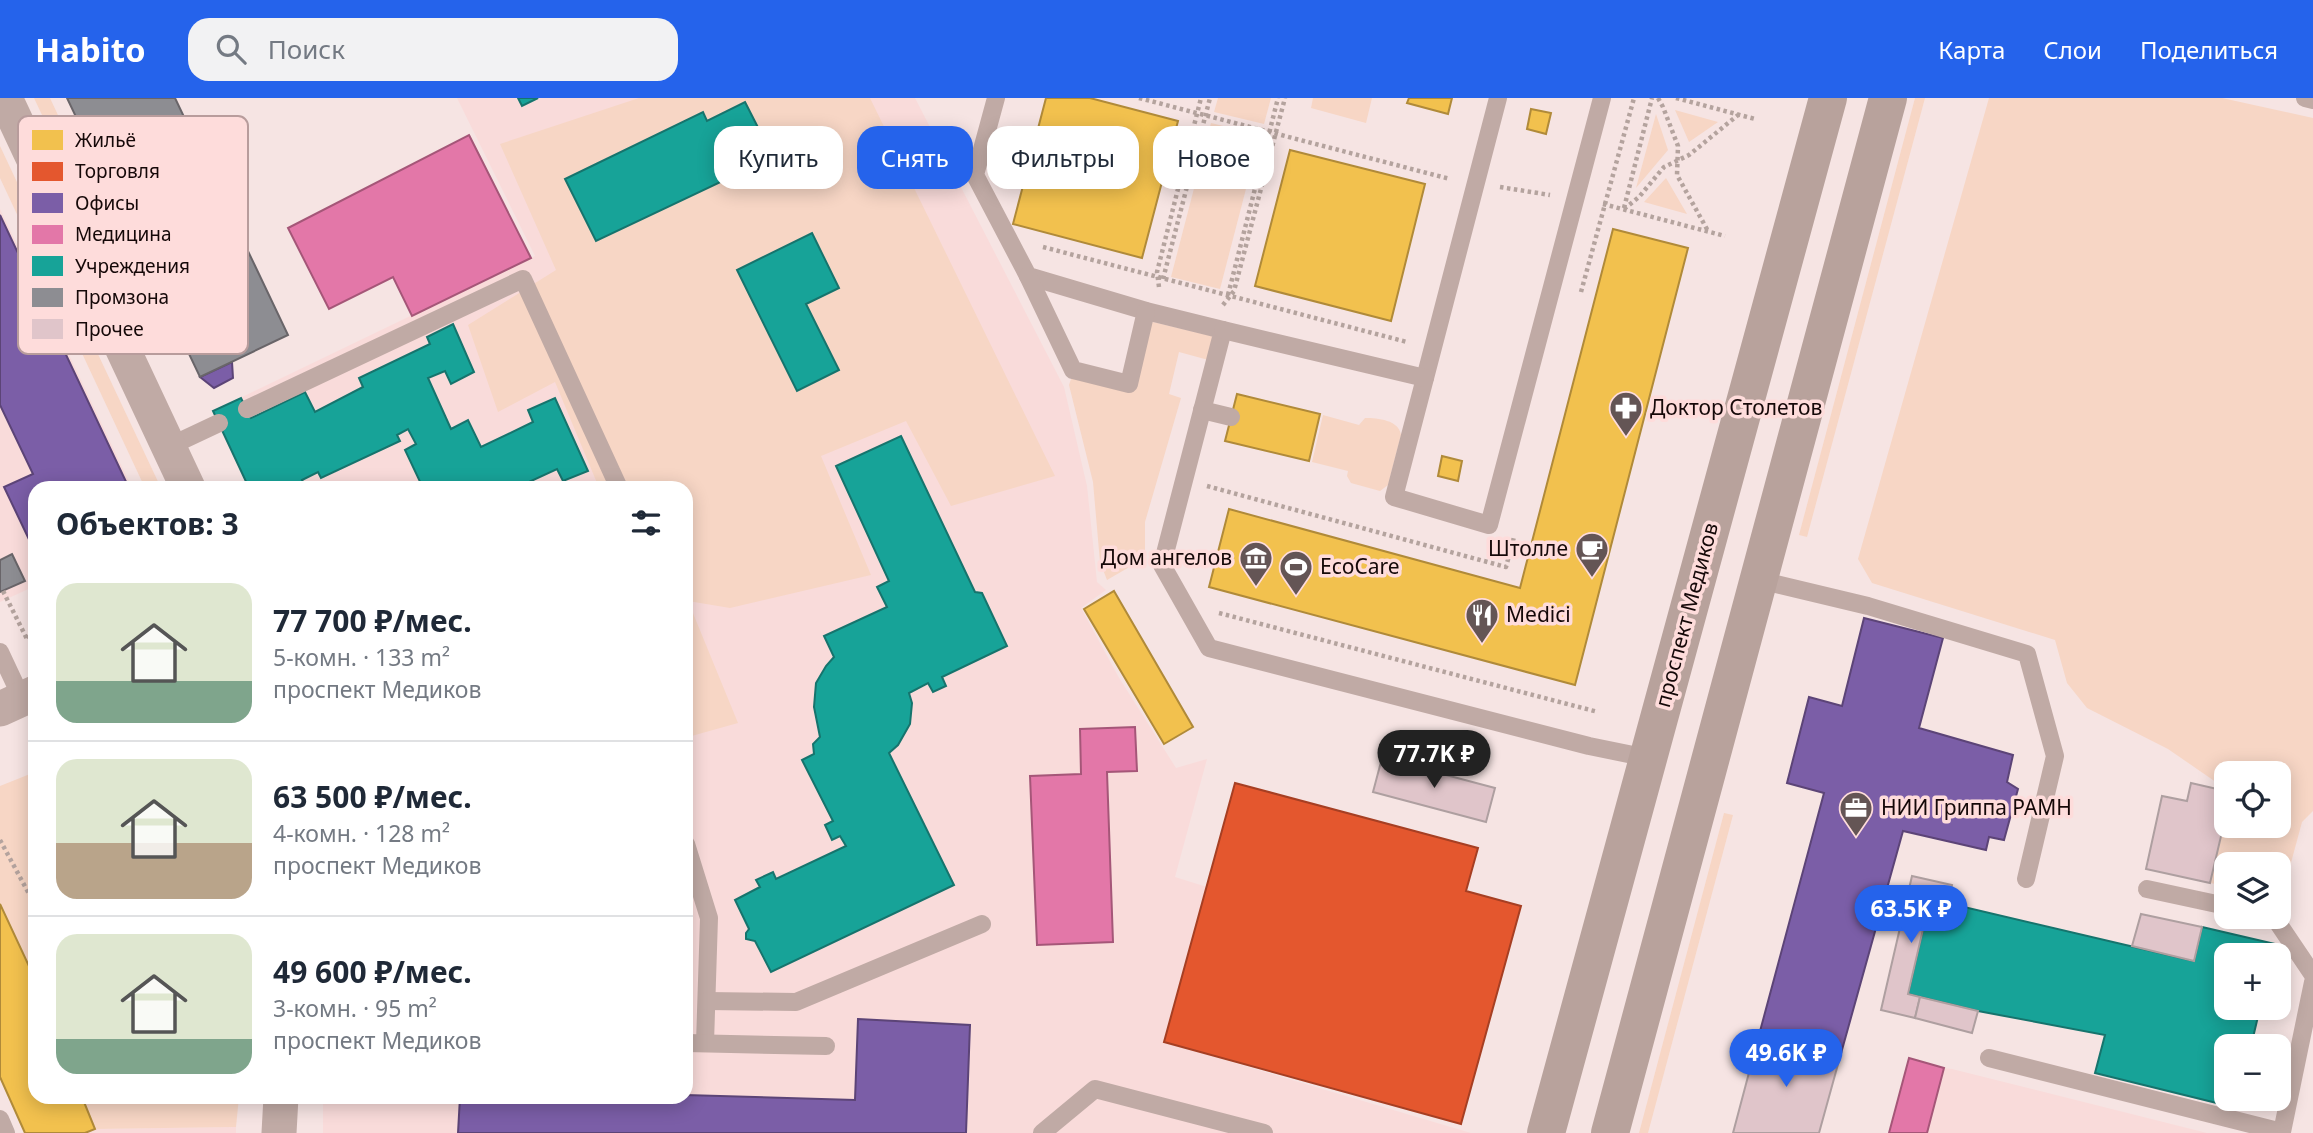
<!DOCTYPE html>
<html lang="ru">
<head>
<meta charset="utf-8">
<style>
  :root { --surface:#fff; --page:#f2f2f3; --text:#1f2937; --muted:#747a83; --line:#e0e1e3; --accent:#2563eb }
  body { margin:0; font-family:"Noto Sans",sans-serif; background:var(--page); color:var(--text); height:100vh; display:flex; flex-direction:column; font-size:26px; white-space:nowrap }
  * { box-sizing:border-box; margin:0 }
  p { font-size:23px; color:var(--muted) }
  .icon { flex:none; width:38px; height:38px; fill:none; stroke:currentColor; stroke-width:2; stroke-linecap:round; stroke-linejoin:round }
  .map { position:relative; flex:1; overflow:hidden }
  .panel { position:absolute; left:28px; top:383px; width:665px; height:623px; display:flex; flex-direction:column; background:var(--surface); border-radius:21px; box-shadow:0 4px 18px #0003 }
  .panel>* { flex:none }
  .guide { position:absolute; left:714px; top:28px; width:665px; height:63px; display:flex; gap:14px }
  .fabs { position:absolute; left:2214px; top:663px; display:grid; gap:14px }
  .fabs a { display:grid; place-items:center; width:77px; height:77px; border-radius:14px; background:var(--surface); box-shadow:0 4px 18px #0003; font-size:35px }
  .price { position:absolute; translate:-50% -60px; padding:0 16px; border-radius:24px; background:var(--accent); color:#fff; font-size:23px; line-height:46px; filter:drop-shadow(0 2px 4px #0008) }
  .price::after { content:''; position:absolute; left:50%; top:42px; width:21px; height:16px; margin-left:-10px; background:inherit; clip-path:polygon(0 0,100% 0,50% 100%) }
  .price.on { background:#222; color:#fff }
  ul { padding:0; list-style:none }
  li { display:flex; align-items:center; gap:21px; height:175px; padding:0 28px }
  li+li { border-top:2px solid var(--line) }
  li span { display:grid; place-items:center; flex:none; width:196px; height:140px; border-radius:21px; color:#555 }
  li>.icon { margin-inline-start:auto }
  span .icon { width:84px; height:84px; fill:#fffc; stroke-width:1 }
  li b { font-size:30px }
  h2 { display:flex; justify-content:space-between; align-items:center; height:84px; padding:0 28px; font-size:30px }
  .tag { padding:0 24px; border-radius:21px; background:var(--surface); box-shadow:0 4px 18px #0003; font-size:24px; line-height:63px }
  .tag.on { background:var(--accent); color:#fff }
  header { display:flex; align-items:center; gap:42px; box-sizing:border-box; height:98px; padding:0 35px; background:var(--accent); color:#fff }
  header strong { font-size:33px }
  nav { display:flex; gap:38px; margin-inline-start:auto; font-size:24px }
  .search { width:490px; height:63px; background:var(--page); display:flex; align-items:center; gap:18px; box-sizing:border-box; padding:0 24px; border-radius:21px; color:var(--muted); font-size:26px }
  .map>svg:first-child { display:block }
</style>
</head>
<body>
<header>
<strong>Habito</strong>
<div class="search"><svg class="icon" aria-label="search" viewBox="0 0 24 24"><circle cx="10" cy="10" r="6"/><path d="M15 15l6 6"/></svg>Поиск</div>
<nav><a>Карта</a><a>Слои</a><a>Поделиться</a></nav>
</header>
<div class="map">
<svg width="2313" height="1035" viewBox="0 0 2313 1035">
  <rect width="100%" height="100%" fill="#f6e4e3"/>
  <g fill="#f9dbda">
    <polygon points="457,0 915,0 1064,289 1087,388 1097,484 1106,492 1081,510 1118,578 1176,670 1207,661 1175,779 1207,789 1164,944 1471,1035 323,1035 323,999 686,999 686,390 249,390 213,313 535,158"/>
    <polygon points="0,111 132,390 35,390 35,488 0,504"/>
    <polygon points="1944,970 1952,971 2207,1035 1927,1035"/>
    <polygon points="236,1029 236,1035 85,1035 95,1031"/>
  </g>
  <g fill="#f7d6c5">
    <polygon points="34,0 50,0 71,45 58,51"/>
    <polygon points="639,0 870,0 1055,378 951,408 906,323 821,358 871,477 730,510 688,503 738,625 688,639 686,635 686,390 588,390 597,385 555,284 498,314 468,227 556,172 500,46"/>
    <polygon points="1218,0 1271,0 1264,26 1214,14"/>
    <polygon points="1313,0 1372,0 1366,25 1311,10"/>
    <polygon points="1915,0 1925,0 1807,439 1799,437"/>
    <polygon points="1989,0 2222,0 2313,20 2313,713 2302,724 2282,798 2279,797 2278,766 2226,766 2226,788 2210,785 2226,717 2226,728 2278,728 2278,676 2226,676 2226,691 2168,651 2087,610 2067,585 2055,542 1872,485 1858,461"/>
    <polygon points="1675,12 1718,24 1689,44"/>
    <polygon points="1656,16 1668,52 1636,90"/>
    <polygon points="1211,25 1260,37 1220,191 1171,179"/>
    <polygon points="0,48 161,390 145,390 0,80"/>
    <polygon points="1666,80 1687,116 1644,104"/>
    <polygon points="1153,224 1212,238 1214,244 1212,263 1179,254 1169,296 1181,300 1145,424 1145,460 1107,482 1100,464 1093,384 1069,287 1073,275 1131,289 1147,228"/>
    <path d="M1323,317L1359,327L1365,320C1378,320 1399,322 1401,337L1388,387L1380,393L1351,385L1347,378L1348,373L1312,364Z"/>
    <polygon points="35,674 35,881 0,806 0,688"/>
    <polygon points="1724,715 1733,717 1648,1035 1639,1035"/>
    <polygon points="82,999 239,999 236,1029 95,1031"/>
  </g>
  <g fill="#f2c14e" stroke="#b08a39" stroke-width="2">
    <polygon points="1046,0 1090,0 1178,23 1142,160 1013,126"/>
    <polygon points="1409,0 1452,0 1448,16 1407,5"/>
    <polygon points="1531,11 1551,15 1546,36 1527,31"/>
    <polygon points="1290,52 1425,86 1391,223 1255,188"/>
    <polygon points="1613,131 1688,150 1575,587 1209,489 1229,411 1520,490"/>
    <polygon points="1237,296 1320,316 1309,363 1225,343"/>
    <polygon points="1442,358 1462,363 1458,383 1438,378"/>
    <polygon points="1114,493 1193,629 1164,646 1084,511"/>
    <polygon points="0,806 35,881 35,999 82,999 95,1031 85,1035 25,1035 0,979"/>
  </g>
  <polygon fill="#e4572e" stroke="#a63f23" stroke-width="2" points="1235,685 1478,750 1466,793 1521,808 1461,1026 1164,944"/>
  <g fill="#7b5ea7" stroke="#5c4477" stroke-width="2">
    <polygon points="0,117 129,390 35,390 35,454 4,389 33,376 0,307"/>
    <polygon points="232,264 233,280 214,290 200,279"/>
    <polygon points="1864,520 1943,540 1919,630 2013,657 2007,684 2018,691 2004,742 1989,739 1986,752 1903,733 1840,959 1759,937 1824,695 1787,685 1809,599 1842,608"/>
    <polygon points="858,921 970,927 966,1035 458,1035 460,999 686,999 686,997 855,1002"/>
  </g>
  <g fill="#e377a8" stroke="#a55678" stroke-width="2">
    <polygon points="469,37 531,160 412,218 393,179 329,211 288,130"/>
    <polygon points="1135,629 1137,673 1107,674 1113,844 1037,847 1030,678 1081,676 1080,631"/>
    <polygon points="1909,960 1944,970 1927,1035 1889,1035"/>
  </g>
  <g fill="#17a398" stroke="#16746d" stroke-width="2">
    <polygon points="518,0 538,0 522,8"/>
    <polygon points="745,4 773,59 596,143 565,81 703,14 707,23"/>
    <polygon points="812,135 839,190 806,206 839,272 797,293 737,172"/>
    <polygon points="453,226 474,274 451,286 445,273 428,280 451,331 468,322 481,349 533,324 528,312 555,300 588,373 563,383 557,371 516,390 423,390 405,352 416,346 408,331 397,337 400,343 321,380 318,374 302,382 306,390 249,390 213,313 241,300 251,320 305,294 315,314 363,289 359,280 430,246 427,239"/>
    <polygon points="901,338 975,494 982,495 1007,548 942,579 946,588 933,594 928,585 909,595 912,605 910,626 898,647 889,655 954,787 771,874 755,843 746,841 746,835 749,831 735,802 760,789 756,782 773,774 776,781 846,748 840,738 832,742 825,727 833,723 802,662 814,656 813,646 820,639 814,609 816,585 826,568 834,559 824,538 887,509 877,489 889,483 836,368"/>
    <polygon points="1930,801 2194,863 2202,829 2275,846 2272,858 2226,858 2226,910 2260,910 2251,948 2226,948 2226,1001 2240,1001 2237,1010 2095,975 2105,937 1978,913 1908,896"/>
  </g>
  <g fill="#8d8d92" stroke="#696569" stroke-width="2">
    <polygon points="67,0 175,0 288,237 200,279"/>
    <polygon points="12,456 25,483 0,494 0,462"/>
  </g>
  <g fill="#e0c5ca" stroke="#ae9fa0" stroke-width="2">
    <polygon points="1382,660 1495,690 1486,724 1373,694"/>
    <polygon points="2191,685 2226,693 2226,717 2210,785 2146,771 2162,698 2187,703"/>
    <polygon points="1912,778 1952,787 1948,805 1930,801 1908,896 1920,899 1915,920 1881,912"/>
    <polygon points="2141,816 2202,829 2194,863 2132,848"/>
    <polygon points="1920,899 1978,913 1972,935 1915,920"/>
    <polygon points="1759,937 1840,959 1819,1035 1733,1035"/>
  </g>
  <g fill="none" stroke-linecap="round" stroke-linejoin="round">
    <g stroke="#b4a39e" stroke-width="4.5" stroke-dasharray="3.5 3.5" stroke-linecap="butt">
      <polyline points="1139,0 1450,81"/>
      <polyline points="1658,0 1663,9 1678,48 1677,77 1708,133"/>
      <polyline points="1676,0 1755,21"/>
      <polyline points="1500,89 1550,97"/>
      <polyline points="1603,106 1725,138"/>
      <polyline points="1624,110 1652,0"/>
      <polyline points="1624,111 1639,99 1664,69 1689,57 1738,17"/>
      <polyline points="1043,149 1407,244"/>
      <polyline points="1163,181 1210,0"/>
      <polyline points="1159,189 1157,174 1201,0"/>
      <polyline points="1581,194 1634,0"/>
      <polyline points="1228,197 1278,0"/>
      <polyline points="1223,207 1234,193 1285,0"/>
      <polyline points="1207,388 1506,469 1514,439"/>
      <polyline points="3,493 27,541"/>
      <polyline points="1219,515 1598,614"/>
      <polyline points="28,541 35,527"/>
      <polyline points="0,742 35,807"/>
    </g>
    <g stroke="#c0aaa5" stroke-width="18">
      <polyline points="996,0 975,77 1028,178 1146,213 1223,232 1162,467 1209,550 1589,648 1648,660"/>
      <polyline points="1498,0 1394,399 1489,427 1602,0"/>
      <polyline points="2305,0 2313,2"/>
      <polyline points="1028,178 1073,272 1129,286 1146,213"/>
      <polyline points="1223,232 1425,280"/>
      <polyline points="247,311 523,181 619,390"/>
      <polyline points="1202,312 1231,319"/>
      <polyline points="168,349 219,325"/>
      <polyline points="1759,482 1868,508 2027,556 2055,658 2026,781"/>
      <polyline points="0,554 22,601"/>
      <polyline points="686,746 709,820 705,945"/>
      <polyline points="2147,791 2226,808"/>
      <polyline points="2274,819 2313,877"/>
      <polyline points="707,903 796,904 982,826"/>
      <polyline points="686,945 826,948"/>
      <polyline points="1989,960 2282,1034 2313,884"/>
      <polyline points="0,1021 6,1035"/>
      <polyline points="1042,1035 1095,991 1264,1035"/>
    </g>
    <g stroke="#c0aaa5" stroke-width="35">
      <polyline points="5,0 188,390"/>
      <polyline points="0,611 35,595"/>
      <polyline points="279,1035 281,999"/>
    </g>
    <g stroke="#b8a29c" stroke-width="38">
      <polyline points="1546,1035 1828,0"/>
      <polyline points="1610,1035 1888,0"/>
    </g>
  </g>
  <defs>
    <symbol id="pharmacy-pin" viewBox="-11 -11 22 30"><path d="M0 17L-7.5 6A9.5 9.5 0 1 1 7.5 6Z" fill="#645555" stroke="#fedcdb"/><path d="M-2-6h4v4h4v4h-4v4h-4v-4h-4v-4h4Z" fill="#fff"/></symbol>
    <symbol id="cafe-pin" viewBox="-11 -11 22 30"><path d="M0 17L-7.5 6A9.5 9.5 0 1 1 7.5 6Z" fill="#645555" stroke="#fedcdb"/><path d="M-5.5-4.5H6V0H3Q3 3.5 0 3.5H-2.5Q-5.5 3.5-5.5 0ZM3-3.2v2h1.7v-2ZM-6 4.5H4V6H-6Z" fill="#fff"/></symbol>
    <symbol id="museum-pin" viewBox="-11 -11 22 30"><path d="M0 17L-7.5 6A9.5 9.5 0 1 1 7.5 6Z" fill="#645555" stroke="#fedcdb"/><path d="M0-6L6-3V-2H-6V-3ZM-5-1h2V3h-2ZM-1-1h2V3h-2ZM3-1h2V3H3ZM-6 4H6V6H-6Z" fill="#fff"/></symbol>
    <symbol id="stadium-pin" viewBox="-11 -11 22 30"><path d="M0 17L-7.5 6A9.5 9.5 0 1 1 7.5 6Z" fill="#645555" stroke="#fedcdb"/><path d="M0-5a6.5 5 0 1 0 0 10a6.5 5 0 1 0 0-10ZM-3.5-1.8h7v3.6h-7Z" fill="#fff"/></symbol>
    <symbol id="restaurant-pin" viewBox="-11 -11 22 30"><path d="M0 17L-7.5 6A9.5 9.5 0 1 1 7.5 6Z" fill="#645555" stroke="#fedcdb"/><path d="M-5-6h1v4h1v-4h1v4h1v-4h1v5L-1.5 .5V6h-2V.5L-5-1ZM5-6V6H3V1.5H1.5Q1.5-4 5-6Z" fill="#fff"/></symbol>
    <symbol id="office-pin" viewBox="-11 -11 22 30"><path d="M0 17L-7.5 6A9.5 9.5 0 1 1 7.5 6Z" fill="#645555" stroke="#fedcdb"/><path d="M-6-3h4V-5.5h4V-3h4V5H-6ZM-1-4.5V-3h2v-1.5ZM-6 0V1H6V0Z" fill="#fff"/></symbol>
  </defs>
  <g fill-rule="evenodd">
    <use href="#pharmacy-pin" x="1607" y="291" width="38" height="52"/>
    <use href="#cafe-pin" x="1573" y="432" width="38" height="52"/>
    <use href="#museum-pin" x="1237" y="441" width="38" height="52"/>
    <use href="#stadium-pin" x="1277" y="450" width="38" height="52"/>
    <use href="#restaurant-pin" x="1463" y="498" width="38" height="52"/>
    <use href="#office-pin" x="1837" y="691" width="38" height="52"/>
  </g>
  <g text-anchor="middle" stroke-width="7" stroke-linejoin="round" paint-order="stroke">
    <g font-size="21" fill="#150808" stroke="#fedcdb" text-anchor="start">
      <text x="1650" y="317">Доктор Столетов</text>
      <text x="1568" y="458" text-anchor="end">Штолле</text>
      <text x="1232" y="467" text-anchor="end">Дом ангелов</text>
      <text x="1320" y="476">EcoCare</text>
      <text x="1506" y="524">Medici</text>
      <text x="1881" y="717">НИИ Гриппа РАМН</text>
    </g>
    <g font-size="21" fill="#150808" stroke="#fedcdb">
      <text transform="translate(1687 517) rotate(-75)" y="7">проспект Медиков</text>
    </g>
  </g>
  <rect x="18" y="18" width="230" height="238" rx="10" fill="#fedcdb" stroke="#b89c9c" stroke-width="2"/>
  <rect x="32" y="32" width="31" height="20" fill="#f2c14e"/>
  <rect x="32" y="64" width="31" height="19" fill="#e4572e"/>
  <rect x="32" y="95" width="31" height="20" fill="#7b5ea7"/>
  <rect x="32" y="127" width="31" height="19" fill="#e377a8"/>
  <rect x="32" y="158" width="31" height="20" fill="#17a398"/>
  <rect x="32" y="190" width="31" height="19" fill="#8d8d92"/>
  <rect x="32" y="221" width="31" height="20" fill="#e0c5ca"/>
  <g font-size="19" fill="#150808">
    <text x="75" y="49">Жильё</text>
    <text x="75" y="80">Торговля</text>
    <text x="75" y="112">Офисы</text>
    <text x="75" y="143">Медицина</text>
    <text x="75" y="175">Учреждения</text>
    <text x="75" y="206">Промзона</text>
    <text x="75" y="238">Прочее</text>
  </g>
</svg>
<div class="fabs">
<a><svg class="icon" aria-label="locate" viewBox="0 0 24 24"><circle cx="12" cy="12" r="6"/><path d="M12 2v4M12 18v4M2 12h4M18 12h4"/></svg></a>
<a><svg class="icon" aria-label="layers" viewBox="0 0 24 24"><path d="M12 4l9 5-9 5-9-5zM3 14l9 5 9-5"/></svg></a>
<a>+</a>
<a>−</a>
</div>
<b class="price on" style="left:1434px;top:692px">77.7K ₽</b>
<b class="price" style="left:1911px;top:847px">63.5K ₽</b>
<b class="price" style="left:1786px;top:991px">49.6K ₽</b>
<div class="guide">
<a class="tag">Купить</a>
<a class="tag on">Снять</a>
<a class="tag">Фильтры</a>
<a class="tag">Новое</a>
</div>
<section class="panel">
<h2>Объектов: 3<svg class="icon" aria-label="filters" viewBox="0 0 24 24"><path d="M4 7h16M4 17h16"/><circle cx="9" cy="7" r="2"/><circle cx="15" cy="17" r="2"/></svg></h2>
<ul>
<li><span style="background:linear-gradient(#dfe7d0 70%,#7fa58c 0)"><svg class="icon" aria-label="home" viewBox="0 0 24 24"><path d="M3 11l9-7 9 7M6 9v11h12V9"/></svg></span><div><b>77 700 ₽/мес.</b><p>5-комн. · 133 m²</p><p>проспект Медиков</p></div></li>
<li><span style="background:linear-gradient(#dfe7d0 60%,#b9a48a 0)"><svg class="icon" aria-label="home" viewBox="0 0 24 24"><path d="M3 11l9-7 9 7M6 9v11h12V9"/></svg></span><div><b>63 500 ₽/мес.</b><p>4-комн. · 128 m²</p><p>проспект Медиков</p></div></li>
<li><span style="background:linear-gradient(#dfe7d0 75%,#7fa58c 0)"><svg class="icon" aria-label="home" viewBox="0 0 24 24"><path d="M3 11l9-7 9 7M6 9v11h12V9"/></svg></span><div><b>49 600 ₽/мес.</b><p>3-комн. · 95 m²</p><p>проспект Медиков</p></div></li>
</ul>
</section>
</div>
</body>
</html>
